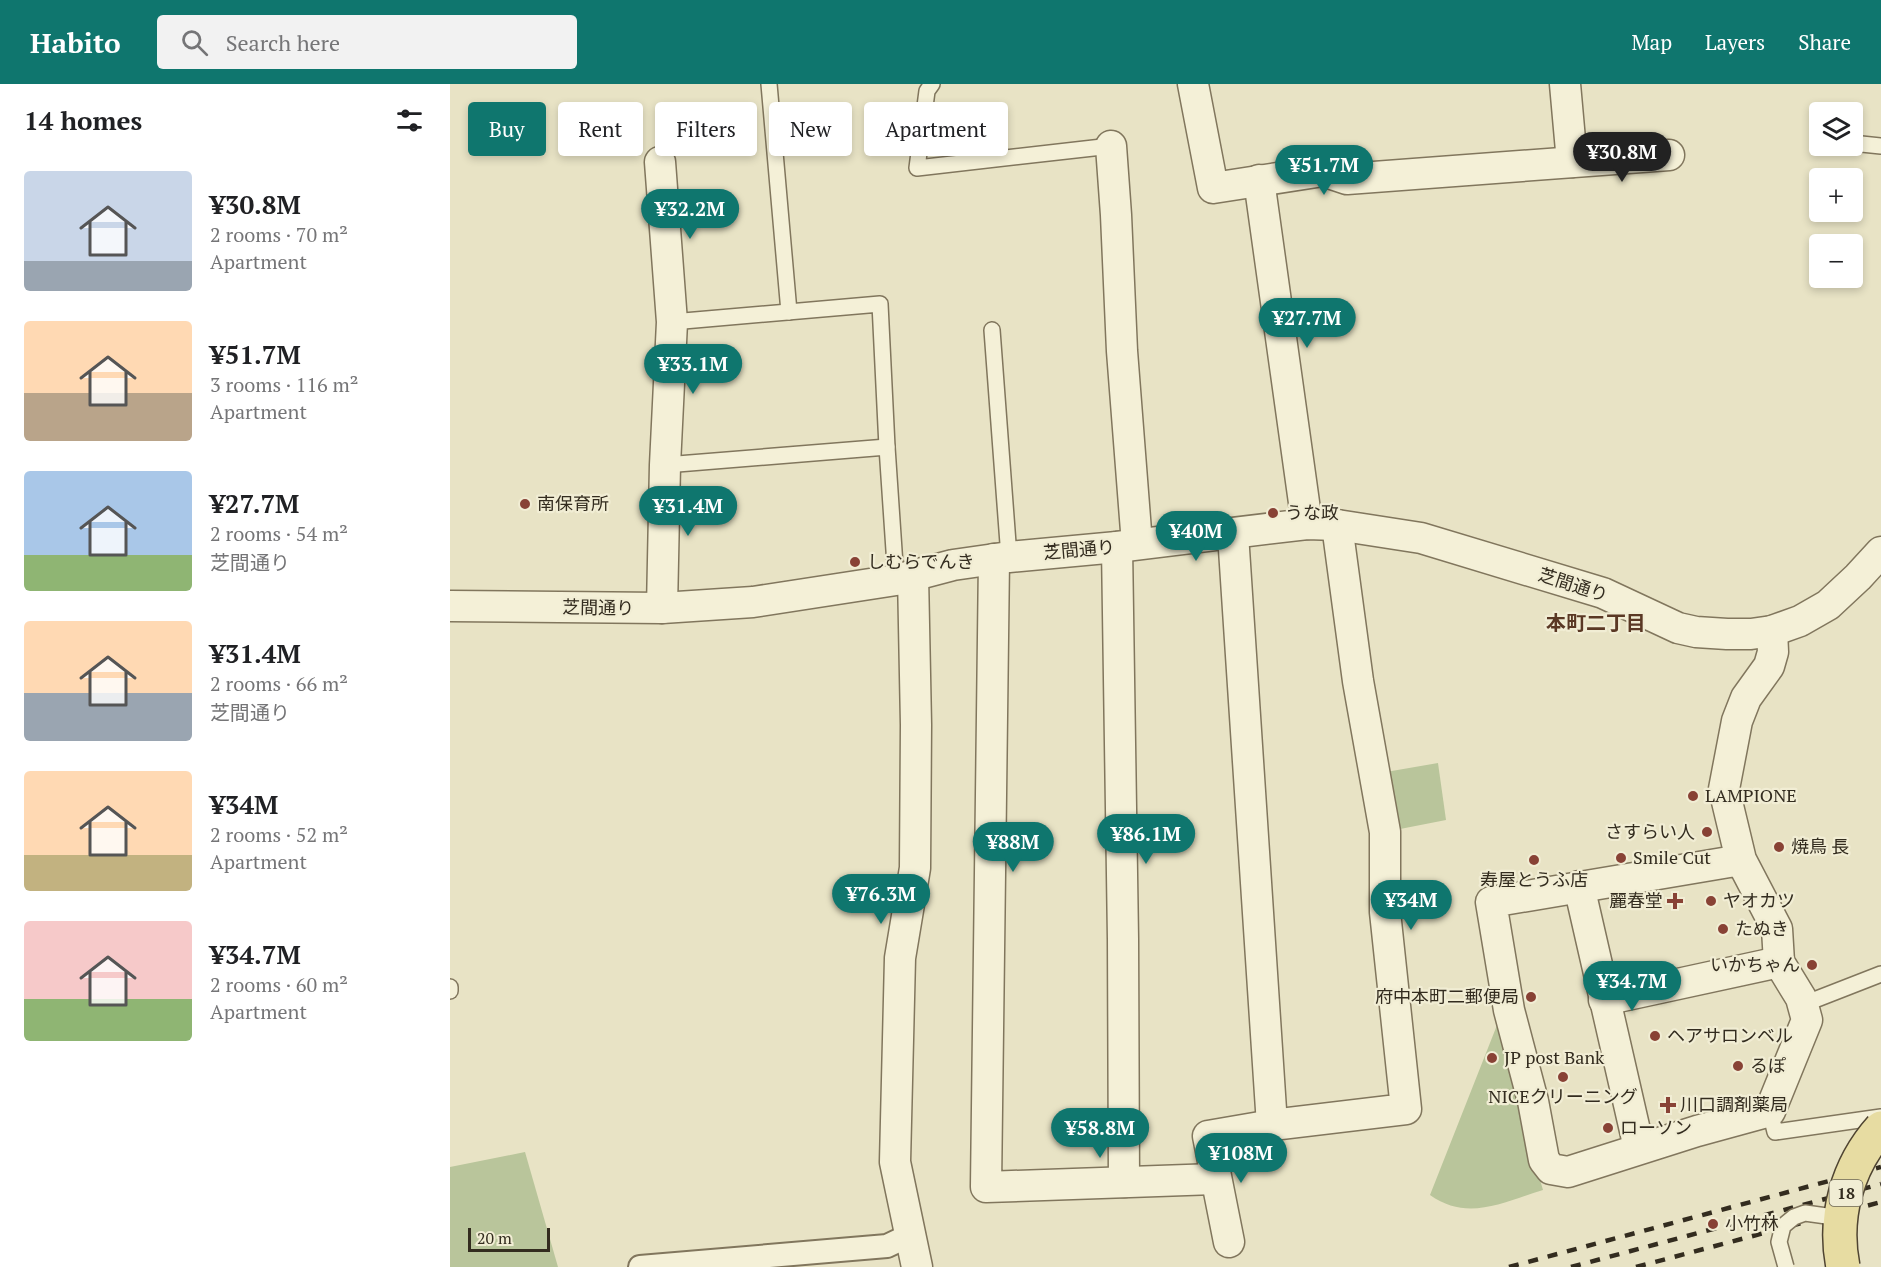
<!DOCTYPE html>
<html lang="en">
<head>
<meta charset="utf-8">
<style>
  :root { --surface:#fff; --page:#f2f2f2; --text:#202124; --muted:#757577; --accent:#0f766e }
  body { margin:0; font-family:"PT Serif","Noto Sans JP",serif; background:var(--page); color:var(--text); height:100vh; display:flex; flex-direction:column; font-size:22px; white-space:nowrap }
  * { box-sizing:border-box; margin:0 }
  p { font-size:20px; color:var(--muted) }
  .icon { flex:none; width:33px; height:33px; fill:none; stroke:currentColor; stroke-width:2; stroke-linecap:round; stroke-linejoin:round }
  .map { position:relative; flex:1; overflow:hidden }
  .drawer { display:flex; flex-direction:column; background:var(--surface); width:450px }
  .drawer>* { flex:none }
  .hud { position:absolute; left:18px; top:18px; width:570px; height:54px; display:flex; gap:12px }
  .fabs { position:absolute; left:1359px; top:18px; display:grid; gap:12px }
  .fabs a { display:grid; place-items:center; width:54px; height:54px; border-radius:6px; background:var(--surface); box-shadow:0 3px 9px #0003; font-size:30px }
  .scale { position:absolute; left:18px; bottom:15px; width:82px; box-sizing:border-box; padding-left:6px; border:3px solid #332c1f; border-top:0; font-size:16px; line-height:21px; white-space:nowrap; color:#332c1f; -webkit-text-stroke:4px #f1edd4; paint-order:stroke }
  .price { position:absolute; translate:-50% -51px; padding:0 14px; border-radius:21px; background:var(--accent); color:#fff; font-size:20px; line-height:39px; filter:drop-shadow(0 2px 3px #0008) }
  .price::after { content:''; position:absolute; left:50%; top:36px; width:18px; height:14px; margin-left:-9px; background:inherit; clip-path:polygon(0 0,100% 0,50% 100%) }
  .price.active { background:#222; color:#fff }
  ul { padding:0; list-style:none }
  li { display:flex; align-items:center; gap:18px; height:150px; padding:0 24px }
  li span { display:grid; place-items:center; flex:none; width:168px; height:120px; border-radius:6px; color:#555 }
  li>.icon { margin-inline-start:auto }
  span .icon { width:72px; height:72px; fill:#fffc; stroke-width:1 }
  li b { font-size:26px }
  h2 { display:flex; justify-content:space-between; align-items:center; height:72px; padding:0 24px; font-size:26px }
  .tag { padding:0 21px; border-radius:6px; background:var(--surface); box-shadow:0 3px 9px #0003; font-size:21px; line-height:54px }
  .tag.active { background:var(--accent); color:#fff }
  header { display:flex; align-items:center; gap:36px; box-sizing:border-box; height:84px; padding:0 30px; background:var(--accent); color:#fff }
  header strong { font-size:28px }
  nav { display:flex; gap:33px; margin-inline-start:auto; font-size:21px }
  .search { width:420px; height:54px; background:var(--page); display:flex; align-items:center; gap:15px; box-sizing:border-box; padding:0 21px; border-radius:6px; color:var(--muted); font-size:22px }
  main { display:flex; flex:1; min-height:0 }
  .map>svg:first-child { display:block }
</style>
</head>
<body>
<header>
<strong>Habito</strong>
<div class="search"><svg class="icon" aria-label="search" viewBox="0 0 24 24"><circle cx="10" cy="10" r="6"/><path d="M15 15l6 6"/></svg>Search here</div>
<nav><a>Map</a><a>Layers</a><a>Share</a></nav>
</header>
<main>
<section class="drawer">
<h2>14 homes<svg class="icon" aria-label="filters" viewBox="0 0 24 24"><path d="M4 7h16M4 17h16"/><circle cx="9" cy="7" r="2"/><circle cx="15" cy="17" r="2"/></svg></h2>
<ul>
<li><span style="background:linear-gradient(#c9d6e8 75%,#9aa5b1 0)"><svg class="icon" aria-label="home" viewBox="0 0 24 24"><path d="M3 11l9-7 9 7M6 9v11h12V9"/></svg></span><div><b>¥30.8M</b><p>2 rooms · 70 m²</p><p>Apartment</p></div></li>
<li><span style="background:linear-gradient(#ffd9b3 60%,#b9a48a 0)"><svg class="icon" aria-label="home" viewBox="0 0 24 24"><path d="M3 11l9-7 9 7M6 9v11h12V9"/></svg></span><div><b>¥51.7M</b><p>3 rooms · 116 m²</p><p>Apartment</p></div></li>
<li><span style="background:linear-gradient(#a9c7e8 70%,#8fb573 0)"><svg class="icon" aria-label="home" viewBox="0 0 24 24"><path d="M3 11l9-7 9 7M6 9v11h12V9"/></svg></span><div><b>¥27.7M</b><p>2 rooms · 54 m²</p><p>芝間通り</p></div></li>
<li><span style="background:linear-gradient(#ffd9b3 60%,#9aa5b1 0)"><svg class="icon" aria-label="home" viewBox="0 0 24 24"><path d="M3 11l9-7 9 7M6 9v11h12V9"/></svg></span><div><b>¥31.4M</b><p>2 rooms · 66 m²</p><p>芝間通り</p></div></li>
<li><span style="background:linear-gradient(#ffd9b3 70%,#c2b280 0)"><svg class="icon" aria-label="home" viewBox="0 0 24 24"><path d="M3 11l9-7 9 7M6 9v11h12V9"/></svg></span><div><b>¥34M</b><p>2 rooms · 52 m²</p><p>Apartment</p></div></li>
<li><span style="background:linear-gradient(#f6c9c9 65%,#8fb573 0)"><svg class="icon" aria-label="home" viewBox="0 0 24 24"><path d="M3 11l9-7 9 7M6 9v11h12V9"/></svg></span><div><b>¥34.7M</b><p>2 rooms · 60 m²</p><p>Apartment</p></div></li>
</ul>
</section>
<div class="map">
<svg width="1431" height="1183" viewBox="0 0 1431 1183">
  <rect width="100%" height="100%" fill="#e8e3c5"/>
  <g fill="#b9c59b">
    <polygon points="988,679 996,736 945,746 936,688"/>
    <path d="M1051,931L1083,1072L1093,1106C1053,1118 1018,1138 980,1111Z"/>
    <polygon points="75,1068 108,1183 0,1183 0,1083"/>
  </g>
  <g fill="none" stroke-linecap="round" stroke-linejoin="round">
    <defs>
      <g id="service">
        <polyline points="319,0 339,228"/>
        <polyline points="482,0 477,7 467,84 661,62"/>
        <polyline points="1402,59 1431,62"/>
        <polyline points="222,238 430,220 437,363"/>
        <polyline points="542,246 559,473"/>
        <polyline points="215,381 437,363 446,496"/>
        <polyline points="0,903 0,907"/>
        <polyline points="1354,920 1431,890"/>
        <polyline points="1320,1027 1325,1048 1431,1033"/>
      </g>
      <polyline id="pedestrian" points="190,1183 437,1162 460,1151"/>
      <g id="minor">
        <polyline points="743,0 763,104 873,87 897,95 1219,71"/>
        <polyline points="1115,0 1122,78"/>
        <polyline points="661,62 666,131 672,267 687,460"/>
        <polyline points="210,78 222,238 215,381 212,524"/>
        <polyline points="809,96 857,440"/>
        <polyline points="783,450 822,1041"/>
        <polyline points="667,463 673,855 674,1098"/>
        <polyline points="544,475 536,1103 765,1095"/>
        <polyline points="463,491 466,641 465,784 450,874 445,1078 467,1183"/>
        <polyline points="0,522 212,524 303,518 446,496 503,481 559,473 667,463 857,440 887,441 971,454 1153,509 1228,544 1246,548 1277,550 1301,550 1322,547 1350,537 1378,521 1408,493 1431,468"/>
        <polyline points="1291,776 1041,818 1059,926 1083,1017 1094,1076 1101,1085 1118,1088 1247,1047 1320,1027 1357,936 1351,914 1329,878 1327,845 1291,776 1274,705 1287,637 1296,614 1319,582 1323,568 1322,547"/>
        <polyline points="1129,802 1189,1064"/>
        <polyline points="1154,916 1329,878"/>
        <polyline points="779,1158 758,1052 822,1041 956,1025 935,828 935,748 908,597 887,441"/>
      </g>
    </defs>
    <use href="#service" stroke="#81765d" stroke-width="18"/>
    <use href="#pedestrian" stroke="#81765d" stroke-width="26"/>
    <use href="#minor" stroke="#81765d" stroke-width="33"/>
    <use href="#service" stroke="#f4f0d7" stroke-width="15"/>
    <use href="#pedestrian" stroke="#f4f0d7" stroke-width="22"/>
    <use href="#minor" stroke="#f4f0d7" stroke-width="30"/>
    <g stroke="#332c1f" stroke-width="4.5" stroke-dasharray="10 10" stroke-linecap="butt">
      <polyline points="1059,1183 1431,1083"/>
      <polyline points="1121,1183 1431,1100"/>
      <polyline points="1186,1183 1431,1118"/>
    </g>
    <defs>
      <polyline id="service-bridge" points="1336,1183 1329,1158 1333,1142 1344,1133 1355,1129 1391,1134"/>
      <path id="primary-bridge" d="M1393,1183C1383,1133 1397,1082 1431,1044"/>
    </defs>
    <use href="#service-bridge" stroke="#81765d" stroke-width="18" stroke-linecap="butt"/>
    <use href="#primary-bridge" stroke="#4f4431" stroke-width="36" stroke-linecap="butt"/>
    <use href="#service-bridge" stroke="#f4f0d7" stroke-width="15"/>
    <use href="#primary-bridge" stroke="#e7dca2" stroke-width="33"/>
  </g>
  <g fill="#884235" stroke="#f1edd4" stroke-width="2">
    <circle cx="75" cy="420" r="6"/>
    <circle cx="823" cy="429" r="6"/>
    <circle cx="405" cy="478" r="6"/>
    <circle cx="1243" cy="712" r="6"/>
    <circle cx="1257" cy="748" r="6"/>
    <circle cx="1329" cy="763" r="6"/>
    <circle cx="1171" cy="774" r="6"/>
    <circle cx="1084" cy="776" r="6"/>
    <path d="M1222 808h6v6h6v6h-6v6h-6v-6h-6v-6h6z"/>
    <circle cx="1261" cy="817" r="6"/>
    <circle cx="1273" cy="845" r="6"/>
    <circle cx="1362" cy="881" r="6"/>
    <circle cx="1081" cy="913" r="6"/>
    <circle cx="1205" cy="952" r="6"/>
    <circle cx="1042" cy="974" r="6"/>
    <circle cx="1288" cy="982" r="6"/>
    <circle cx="1113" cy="993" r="6"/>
    <path d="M1215 1012h6v6h6v6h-6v6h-6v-6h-6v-6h6z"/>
    <circle cx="1158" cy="1044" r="6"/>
    <circle cx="1263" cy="1140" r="6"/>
  </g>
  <g text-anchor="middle" stroke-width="4.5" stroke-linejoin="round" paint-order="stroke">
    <rect fill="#f1edd4" stroke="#6c6655" stroke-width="1.5" x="1379.5" y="1096" width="33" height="26" rx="4.5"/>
    <g font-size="16" font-weight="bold" fill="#332c1f">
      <text x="1396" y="1115">18</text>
    </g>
    <g font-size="18" fill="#332c1f" stroke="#f1edd4" text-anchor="start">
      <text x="87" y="426">南保育所</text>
      <text x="835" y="435">うな政</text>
      <text x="417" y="484">しむらでんき</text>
      <text x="1255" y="718">LAMPIONE</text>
      <text x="1245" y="754" text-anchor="end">さすらい人</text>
      <text x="1341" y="769">焼鳥 長</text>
      <text x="1183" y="780">Smile Cut</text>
      <text x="1084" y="802" text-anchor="middle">寿屋とうふ店</text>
      <text x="1213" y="823" text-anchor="end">麗春堂</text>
      <text x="1273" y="823">ヤオカツ</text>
      <text x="1285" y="851">たぬき</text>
      <text x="1350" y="887" text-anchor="end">いかちゃん</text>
      <text x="1069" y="919" text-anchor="end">府中本町二郵便局</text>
      <text x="1217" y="958">ヘアサロンベル</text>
      <text x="1054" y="980">JP post Bank</text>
      <text x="1300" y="988">るぽ</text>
      <text x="1113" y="1019" text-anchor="middle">NICEクリーニング</text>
      <text x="1230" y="1027">川口調剤薬局</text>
      <text x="1170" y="1050">ローソン</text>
      <text x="1275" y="1146">小竹林</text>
    </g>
    <g font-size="18" fill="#332c1f" stroke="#f1edd4">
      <text transform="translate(629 466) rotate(-5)" y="6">芝間通り</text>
      <text transform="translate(1123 501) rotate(18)" y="6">芝間通り</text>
      <text transform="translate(148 524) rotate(1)" y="6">芝間通り</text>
    </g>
    <g font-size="20" font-weight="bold" fill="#5a3824" stroke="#f1edd4">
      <text x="1146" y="546">本町二丁目</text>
    </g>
  </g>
</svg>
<div class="fabs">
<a><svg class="icon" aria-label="layers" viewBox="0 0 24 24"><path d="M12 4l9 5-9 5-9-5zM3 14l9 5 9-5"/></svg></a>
<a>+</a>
<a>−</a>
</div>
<div class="scale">20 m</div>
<b class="price active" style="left:1172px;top:99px">¥30.8M</b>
<b class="price" style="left:874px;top:112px">¥51.7M</b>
<b class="price" style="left:240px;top:156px">¥32.2M</b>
<b class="price" style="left:857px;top:265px">¥27.7M</b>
<b class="price" style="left:243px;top:311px">¥33.1M</b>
<b class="price" style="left:238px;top:453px">¥31.4M</b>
<b class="price" style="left:746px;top:478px">¥40M</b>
<b class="price" style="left:696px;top:781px">¥86.1M</b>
<b class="price" style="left:563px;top:789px">¥88M</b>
<b class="price" style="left:431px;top:841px">¥76.3M</b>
<b class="price" style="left:961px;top:847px">¥34M</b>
<b class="price" style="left:1182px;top:928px">¥34.7M</b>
<b class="price" style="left:650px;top:1075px">¥58.8M</b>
<b class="price" style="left:791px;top:1100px">¥108M</b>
<div class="hud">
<a class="tag active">Buy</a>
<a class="tag">Rent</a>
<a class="tag">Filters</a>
<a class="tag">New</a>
<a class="tag">Apartment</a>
</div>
</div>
</main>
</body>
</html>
